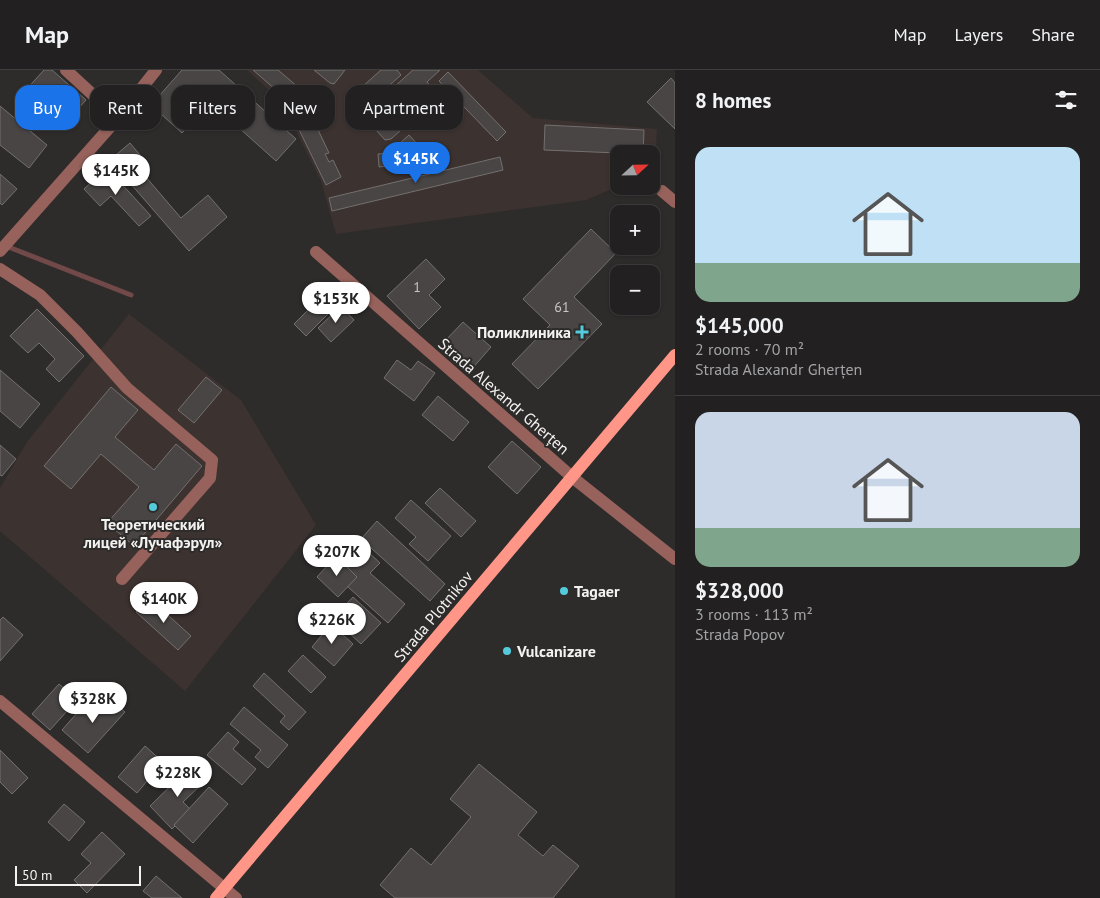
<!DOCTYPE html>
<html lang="en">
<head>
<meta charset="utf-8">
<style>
  :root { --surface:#222020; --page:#2e2d2d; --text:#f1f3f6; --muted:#a2a3a5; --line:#3f3e3e; --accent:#1a73e8 }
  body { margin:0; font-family:"PT Sans",sans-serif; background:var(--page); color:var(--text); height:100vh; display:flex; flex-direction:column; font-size:19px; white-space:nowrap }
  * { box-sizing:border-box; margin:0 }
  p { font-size:16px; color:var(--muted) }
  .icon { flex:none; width:28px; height:28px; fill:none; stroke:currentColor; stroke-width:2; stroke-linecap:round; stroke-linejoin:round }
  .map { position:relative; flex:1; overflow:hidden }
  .sheet { display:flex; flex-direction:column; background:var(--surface); width:425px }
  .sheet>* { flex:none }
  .top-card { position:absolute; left:15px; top:15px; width:475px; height:45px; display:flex; gap:10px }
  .needle { width:32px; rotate:68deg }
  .controls { position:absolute; left:610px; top:75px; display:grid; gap:10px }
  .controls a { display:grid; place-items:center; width:50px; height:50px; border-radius:10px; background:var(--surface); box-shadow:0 1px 4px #0004,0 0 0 1px var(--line); font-size:25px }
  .scale { position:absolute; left:15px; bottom:12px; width:126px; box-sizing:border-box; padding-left:5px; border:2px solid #f4f2f1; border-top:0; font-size:14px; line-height:18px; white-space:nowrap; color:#f4f2f1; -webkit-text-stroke:4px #2e2b2b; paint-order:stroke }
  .price { position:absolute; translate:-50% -42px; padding:0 11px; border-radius:18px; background:#fff; color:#222; font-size:16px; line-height:32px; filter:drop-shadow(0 1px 2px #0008) }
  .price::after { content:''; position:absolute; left:50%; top:30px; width:15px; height:11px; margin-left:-8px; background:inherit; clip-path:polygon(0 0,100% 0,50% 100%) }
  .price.selected { background:var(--accent); color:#fff }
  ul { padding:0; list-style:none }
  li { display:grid; align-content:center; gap:10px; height:265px; padding:0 20px }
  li+li { border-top:1px solid var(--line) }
  li span { display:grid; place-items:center; height:155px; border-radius:15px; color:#555 }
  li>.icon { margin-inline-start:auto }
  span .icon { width:90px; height:90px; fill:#fffc; stroke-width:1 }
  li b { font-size:21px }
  h2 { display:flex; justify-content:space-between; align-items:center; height:60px; padding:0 20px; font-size:21px }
  .pill { padding:0 18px; border-radius:15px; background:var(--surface); box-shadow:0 1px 4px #0004,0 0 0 1px var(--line); font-size:18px; line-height:45px }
  .pill.selected { background:var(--accent); color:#fff }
  header { display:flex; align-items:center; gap:30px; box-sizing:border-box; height:70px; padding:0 25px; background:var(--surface); border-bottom:1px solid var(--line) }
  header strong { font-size:24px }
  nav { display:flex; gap:28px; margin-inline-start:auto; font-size:18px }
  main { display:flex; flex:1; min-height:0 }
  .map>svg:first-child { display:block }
</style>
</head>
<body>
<header>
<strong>Map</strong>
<nav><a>Map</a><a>Layers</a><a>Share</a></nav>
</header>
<main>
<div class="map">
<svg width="675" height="828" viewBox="0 0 675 828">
  <rect width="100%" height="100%" fill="#2e2b2b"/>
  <g fill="#3c3230">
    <polygon points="247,0 478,0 533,48 657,59 655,100 651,102 651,84 619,84 619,116 586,130 336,164 321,111 281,31"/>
    <polygon points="129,244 241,330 316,455 185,621 0,461 0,418 27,372"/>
  </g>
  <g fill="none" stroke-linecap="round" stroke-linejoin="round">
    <polyline stroke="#704948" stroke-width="5" points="6,176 131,225"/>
  </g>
  <g fill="#484544" stroke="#747070">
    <polygon points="44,0 52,0 86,30 62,57 24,22"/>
    <polygon points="182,0 219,0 296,69 276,91 210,32 182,63 151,35"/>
    <polygon points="253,0 278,0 298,17 297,20 302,26 286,33 284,29 285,28"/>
    <polygon points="314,0 345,0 334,14 330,13"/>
    <polygon points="381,0 397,0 401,5 364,38 352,26"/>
    <polygon points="413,0 440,0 427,12 439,26 391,69 385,70 376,60 379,57 366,42"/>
    <polygon points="448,2 506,62 497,71 439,11"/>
    <polygon points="671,8 675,13 675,59 647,32"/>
    <polygon points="302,26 329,83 325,84 329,92 333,90 341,107 326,115 286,33"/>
    <polygon points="0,36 47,75 29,98 0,75"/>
    <polygon points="545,55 644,60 643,84 544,80"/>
    <polygon points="409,65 418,75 396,95 379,97 378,84 389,83"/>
    <polygon points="130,73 140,85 133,92 181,148 208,125 227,147 189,181 110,90"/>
    <polygon points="500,87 503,100 332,141 329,128"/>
    <polygon points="107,98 151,146 139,156 111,126 100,136 84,119"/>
    <polygon points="0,104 17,119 2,135 0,133"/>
    <polygon points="591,159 616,183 574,227 602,254 538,319 512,294 550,255 523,229"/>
    <polygon points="426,189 445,209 429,225 441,237 419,259 387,226"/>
    <polygon points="317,231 329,243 306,266 294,254"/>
    <polygon points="341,236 354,250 331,272 318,258"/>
    <polygon points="37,239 84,286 59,312 46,299 55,289 39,273 28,283 10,266"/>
    <polygon points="463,252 491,277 471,300 442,274"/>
    <polygon points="397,290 411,300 418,291 435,303 414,331 384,308"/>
    <polygon points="0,300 40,334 20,358 0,341"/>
    <polygon points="206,307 222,320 194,353 178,340"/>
    <polygon points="111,317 138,340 115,367 154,400 176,374 202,396 134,476 107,453 139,417 101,384 71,419 44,396"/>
    <polygon points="438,326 469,352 453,371 422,345"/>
    <polygon points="512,371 541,397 517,424 488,397"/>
    <polygon points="0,375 16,389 2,406 0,405"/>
    <polygon points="440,418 476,451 461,467 425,433"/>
    <polygon points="411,430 451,466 428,491 409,474 416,467 395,448"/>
    <polygon points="377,451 445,514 430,531 361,469"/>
    <polygon points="365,479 380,493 370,503 405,534 388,553 338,508"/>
    <polygon points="336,486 357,507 338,527 317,507"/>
    <polygon points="353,527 381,553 361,574 333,548"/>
    <polygon points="149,528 191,566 178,580 136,542"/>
    <polygon points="3,547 23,565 0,591 0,550"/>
    <polygon points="331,554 353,574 334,596 312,577"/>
    <polygon points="303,585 326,607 311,623 288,601"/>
    <polygon points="264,603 306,642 289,660 280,652 285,646 253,616"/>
    <polygon points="59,614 77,630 50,660 32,644"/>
    <polygon points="107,626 125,642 88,683 62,660 85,634 93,642"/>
    <polygon points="244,637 288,675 268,698 255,687 261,680 230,654"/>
    <polygon points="228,662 239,672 233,679 256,699 242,715 207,685"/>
    <polygon points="145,676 163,692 137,723 118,707"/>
    <polygon points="0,680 28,708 12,724 0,712"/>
    <polygon points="479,694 537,742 518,765 543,786 553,775 579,796 553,828 395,828 380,815 411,778 431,795 471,747 450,729"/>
    <polygon points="191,696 205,711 183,732 191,740 172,759 150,736"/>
    <polygon points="209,717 228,734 193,773 174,755"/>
    <polygon points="64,734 85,752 69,771 48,752"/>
    <polygon points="102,762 125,784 87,823 74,810 91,793 81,784"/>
    <polygon points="156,806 182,828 152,828 143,821"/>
  </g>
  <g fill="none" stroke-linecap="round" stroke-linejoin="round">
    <g stroke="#96625b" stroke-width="12">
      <polyline points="66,0 118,48"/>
      <polyline points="662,121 675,132"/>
      <polyline points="0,181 118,48 156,0"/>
      <polyline points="316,182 572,407 675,489"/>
      <polyline points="0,199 40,225 77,262 127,318 212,390 210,408 122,509"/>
      <polyline points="0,631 236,828"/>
    </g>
    <polyline stroke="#ff9688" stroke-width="12" points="216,828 675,285"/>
  </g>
  <g fill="#53cbdc" stroke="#2e2b2b" stroke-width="2">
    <path d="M579.5 254.5h5v5h5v5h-5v5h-5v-5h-5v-5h5z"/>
    <circle cx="153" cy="437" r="5"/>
    <circle cx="564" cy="521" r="5"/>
    <circle cx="507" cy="581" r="5"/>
  </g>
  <g text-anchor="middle" stroke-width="4" stroke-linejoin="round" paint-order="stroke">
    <g font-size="14" fill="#c9c7c6">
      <text x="417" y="222">1</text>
      <text x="562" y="242">61</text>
    </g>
    <g font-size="16" font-weight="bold" fill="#f4f2f1" stroke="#2e2b2b" text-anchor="start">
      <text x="571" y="268" text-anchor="end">Поликлиника</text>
      <text x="153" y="460" text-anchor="middle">Теоретический<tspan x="153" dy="18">лицей «Лучафэрул»</tspan></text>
      <text x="574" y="527">Tagaer</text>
      <text x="517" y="587">Vulcanizare</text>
    </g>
    <g font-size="16" fill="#f4f2f1" stroke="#2e2b2b">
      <text transform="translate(504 326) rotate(41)" y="6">Strada Alexandr Gherțen</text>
      <text transform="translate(433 546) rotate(-50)" y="6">Strada Plotnikov</text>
    </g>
  </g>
</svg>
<div class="controls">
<a><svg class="needle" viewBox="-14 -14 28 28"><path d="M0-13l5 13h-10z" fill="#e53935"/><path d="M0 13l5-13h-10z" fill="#a2a3a5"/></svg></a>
<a>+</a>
<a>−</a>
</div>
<div class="scale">50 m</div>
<b class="price selected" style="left:416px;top:114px">$145K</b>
<b class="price" style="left:116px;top:126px">$145K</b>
<b class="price" style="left:336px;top:254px">$153K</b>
<b class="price" style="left:337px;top:507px">$207K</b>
<b class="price" style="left:164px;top:554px">$140K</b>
<b class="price" style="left:332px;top:575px">$226K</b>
<b class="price" style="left:93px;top:654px">$328K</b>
<b class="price" style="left:178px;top:728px">$228K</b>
<div class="top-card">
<a class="pill selected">Buy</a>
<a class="pill">Rent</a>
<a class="pill">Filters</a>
<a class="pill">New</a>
<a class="pill">Apartment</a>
</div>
</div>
<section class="sheet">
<h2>8 homes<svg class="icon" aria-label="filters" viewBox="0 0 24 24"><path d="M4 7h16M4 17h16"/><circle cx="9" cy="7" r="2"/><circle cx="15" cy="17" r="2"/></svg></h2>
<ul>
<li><span style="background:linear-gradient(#bfe0f5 75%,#7fa58c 0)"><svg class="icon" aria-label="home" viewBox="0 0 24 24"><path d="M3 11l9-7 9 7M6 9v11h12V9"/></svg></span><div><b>$145,000</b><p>2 rooms · 70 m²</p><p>Strada Alexandr Gherțen</p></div></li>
<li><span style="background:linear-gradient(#c9d6e8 75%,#7fa58c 0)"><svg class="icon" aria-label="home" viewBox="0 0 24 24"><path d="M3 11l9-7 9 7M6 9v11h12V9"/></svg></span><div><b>$328,000</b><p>3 rooms · 113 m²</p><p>Strada Popov</p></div></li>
</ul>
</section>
</main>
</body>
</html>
